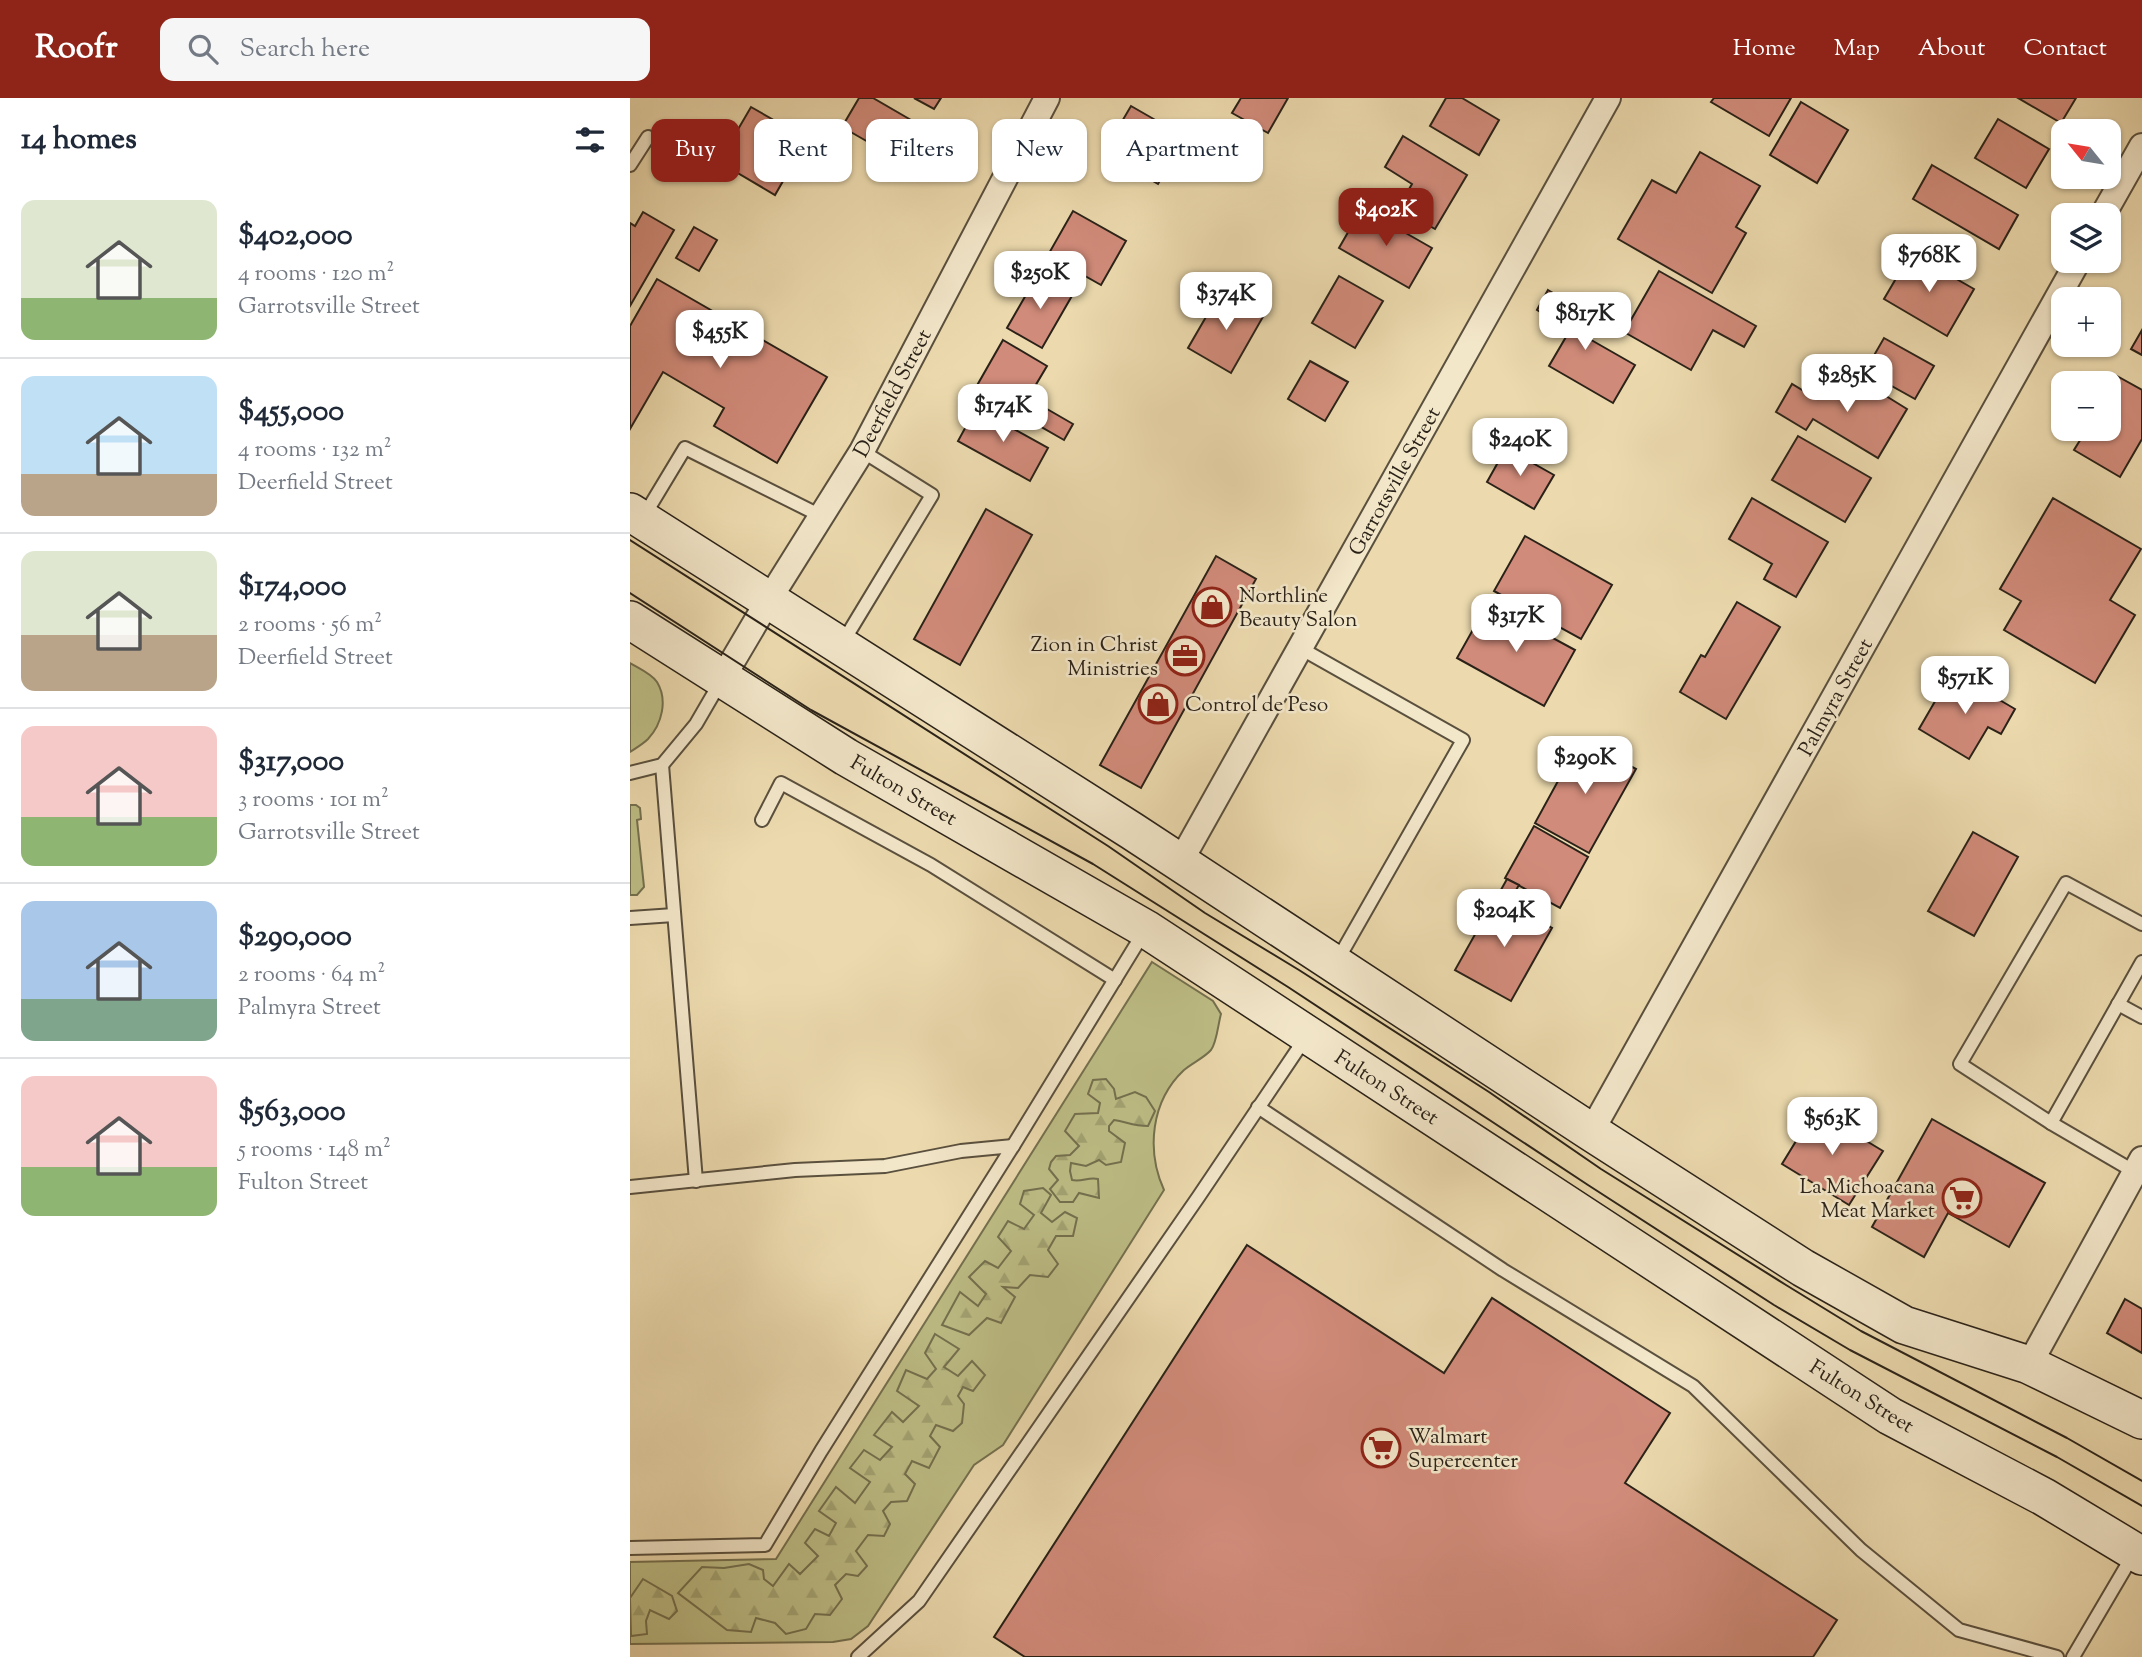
<!DOCTYPE html>
<html lang="en">
<head>
<meta charset="utf-8">
<style>
  :root { --surface:#fff; --page:#f6f6f7; --text:#1f2937; --muted:#747a83; --line:#e0e1e3; --accent:#8f2418 }
  body { margin:0; font-family:"Sorts Mill Goudy",serif; background:var(--page); color:var(--text); height:100vh; display:flex; flex-direction:column; font-size:26px; white-space:nowrap }
  * { box-sizing:border-box; margin:0 }
  p { font-size:23px; color:var(--muted) }
  .icon { flex:none; width:38px; height:38px; fill:none; stroke:currentColor; stroke-width:2; stroke-linecap:round; stroke-linejoin:round }
  .map { position:relative; flex:1; overflow:hidden }
  .side { display:flex; flex-direction:column; background:var(--surface); width:630px }
  .side>* { flex:none }
  .banner { position:absolute; left:21px; top:21px; width:665px; height:63px; display:flex; gap:14px }
  .needle { width:46px; rotate:300deg }
  .fabs { position:absolute; left:1421px; top:21px; display:grid; gap:14px }
  .fabs a { display:grid; place-items:center; width:70px; height:70px; border-radius:14px; background:var(--surface); box-shadow:0 2px 5px #0004; font-size:35px }
  .price { position:absolute; translate:-50% -60px; padding:0 16px; border-radius:14px; background:#fff; color:#222; font-size:23px; line-height:46px; filter:drop-shadow(0 2px 4px #0008) }
  .price::after { content:''; position:absolute; left:50%; top:42px; width:21px; height:16px; margin-left:-10px; background:inherit; clip-path:polygon(0 0,100% 0,50% 100%) }
  .price.on { background:var(--accent); color:#fff }
  ul { padding:0; list-style:none }
  li { display:flex; align-items:center; gap:21px; height:175px; padding:0 21px }
  li+li { border-top:2px solid var(--line) }
  li span { display:grid; place-items:center; flex:none; width:196px; height:140px; border-radius:14px; color:#555 }
  li>.icon { margin-inline-start:auto }
  span .icon { width:84px; height:84px; fill:#fffc; stroke-width:1 }
  li b { font-size:30px }
  h2 { display:flex; justify-content:space-between; align-items:center; height:84px; padding:0 21px; font-size:30px }
  .pill { padding:0 24px; border-radius:14px; background:var(--surface); box-shadow:0 2px 5px #0004; font-size:24px; line-height:63px }
  .pill.on { background:var(--accent); color:#fff }
  header { display:flex; align-items:center; gap:42px; box-sizing:border-box; height:98px; padding:0 35px; background:var(--accent); color:#fff }
  header strong { font-size:33px }
  nav { display:flex; gap:38px; margin-inline-start:auto; font-size:24px }
  .search { width:490px; height:63px; background:var(--page); display:flex; align-items:center; gap:18px; box-sizing:border-box; padding:0 24px; border-radius:14px; color:var(--muted); font-size:26px }
  main { display:flex; flex:1; min-height:0 }
  .map>svg:first-child { display:block }
</style>
</head>
<body>
<header>
<strong>Roofr</strong>
<div class="search"><svg class="icon" aria-label="search" viewBox="0 0 24 24"><circle cx="10" cy="10" r="6"/><path d="M15 15l6 6"/></svg>Search here</div>
<nav><a>Home</a><a>Map</a><a>About</a><a>Contact</a></nav>
</header>
<main>
<section class="side">
<h2>14 homes<svg class="icon" aria-label="filters" viewBox="0 0 24 24"><path d="M4 7h16M4 17h16"/><circle cx="9" cy="7" r="2"/><circle cx="15" cy="17" r="2"/></svg></h2>
<ul>
<li><span style="background:linear-gradient(#dfe7d0 70%,#8fb573 0)"><svg class="icon" aria-label="home" viewBox="0 0 24 24"><path d="M3 11l9-7 9 7M6 9v11h12V9"/></svg></span><div><b>$402,000</b><p>4 rooms · 120 m²</p><p>Garrotsville Street</p></div></li>
<li><span style="background:linear-gradient(#bfe0f5 70%,#b9a48a 0)"><svg class="icon" aria-label="home" viewBox="0 0 24 24"><path d="M3 11l9-7 9 7M6 9v11h12V9"/></svg></span><div><b>$455,000</b><p>4 rooms · 132 m²</p><p>Deerfield Street</p></div></li>
<li><span style="background:linear-gradient(#dfe7d0 60%,#b9a48a 0)"><svg class="icon" aria-label="home" viewBox="0 0 24 24"><path d="M3 11l9-7 9 7M6 9v11h12V9"/></svg></span><div><b>$174,000</b><p>2 rooms · 56 m²</p><p>Deerfield Street</p></div></li>
<li><span style="background:linear-gradient(#f6c9c9 65%,#8fb573 0)"><svg class="icon" aria-label="home" viewBox="0 0 24 24"><path d="M3 11l9-7 9 7M6 9v11h12V9"/></svg></span><div><b>$317,000</b><p>3 rooms · 101 m²</p><p>Garrotsville Street</p></div></li>
<li><span style="background:linear-gradient(#a9c7e8 70%,#7fa58c 0)"><svg class="icon" aria-label="home" viewBox="0 0 24 24"><path d="M3 11l9-7 9 7M6 9v11h12V9"/></svg></span><div><b>$290,000</b><p>2 rooms · 64 m²</p><p>Palmyra Street</p></div></li>
<li><span style="background:linear-gradient(#f6c9c9 65%,#8fb573 0)"><svg class="icon" aria-label="home" viewBox="0 0 24 24"><path d="M3 11l9-7 9 7M6 9v11h12V9"/></svg></span><div><b>$563,000</b><p>5 rooms · 148 m²</p><p>Fulton Street</p></div></li>
</ul>
</section>
<div class="map">
<svg width="1512" height="1559" viewBox="0 0 1512 1559">
  <defs>
    <pattern id="forest-firs" width="22" height="20" patternUnits="userSpaceOnUse" patternTransform="scale(1.75)"><rect width="22" height="20" fill="#bebe86"/><path d="M5 1l3.5 6h-7zM16 11l3.5 6h-7z" fill="#a3a373"/></pattern>
  </defs>
  <rect width="100%" height="100%" fill="#ecdaae"/>
  <filter id="stains"><feTurbulence type="fractalNoise" baseFrequency=".00286" numOctaves="4"/><feColorMatrix values="0 0 0 0 .2 0 0 0 0 .09 0 0 0 0 .02 0 0 0 .5 -.17"/></filter>
  <radialGradient id="worn" r=".72"><stop offset=".6" stop-color="#630" stop-opacity="0"/><stop offset="1" stop-color="#630" stop-opacity=".3"/></radialGradient>
  <g fill="#bebe86" stroke="#74704f" stroke-width="2">
    <path d="M0,565C8,570 22,576 27,584C38,602 32,626 18,641C13,646 6,650 0,654Z"/>
    <polygon points="0,707 6,707 10,710 11,721 7,722 14,789 7,797 0,797"/>
    <path d="M522,864L583,903L591,916C588,926 587,944 581,952C574,960 562,965 554,972C521,1003 516,1052 534,1092L373,1347L344,1367L238,1528L221,1541L203,1544L0,1546V1464L146,1461Z"/>
  </g>
  <g fill="url(#forest-firs)" stroke="#74704f" stroke-width="2">
    <path d="M476,981L484,991L486,1001L505,994L516,999L525,1013L518,1028C503,1028 497,1024 484,1022L479,1028V1033L495,1045L491,1064L476,1067L469,1062L456,1068L441,1065L440,1073L442,1082C452,1084 458,1079 468,1081L469,1100L449,1095L443,1104H430L420,1091L428,1082L419,1071L421,1064L426,1058L440,1057L449,1048L435,1033L445,1016L468,1015L470,1005L458,996L463,982Z"/>
    <polygon points="413,1090 421,1097 411,1115 422,1124 435,1114 447,1120 443,1138 426,1138 418,1152 428,1166 418,1179 400,1177 388,1190 373,1189 385,1199 371,1225 357,1220 339,1237 312,1227 330,1194 348,1208 356,1196 339,1179 355,1163 368,1170 381,1153 368,1139 378,1123 394,1131 404,1117 390,1106 394,1093"/>
    <polygon points="305,1236 329,1251 314,1269 328,1278 342,1263 355,1277 343,1293 333,1289 328,1298 334,1306 332,1325 323,1333 306,1327 300,1338 310,1349 299,1370 282,1363 275,1376 285,1386 277,1403 261,1404 253,1413 260,1426 254,1438 238,1437 226,1453 237,1468 228,1478 216,1476 205,1487 212,1501 200,1517 185,1516 176,1531 156,1536 145,1525 126,1520 121,1534 97,1532 48,1495 72,1469 94,1470 119,1466 133,1472 134,1481 143,1488 159,1466 170,1476 188,1458 175,1445 185,1431 199,1438 206,1425 189,1413 206,1389 225,1405 240,1384 220,1370 234,1352 250,1362 262,1349 244,1337 262,1314 273,1324 289,1308 267,1293 276,1272 297,1281 306,1271 295,1255"/>
    <polygon points="13,1481 42,1498 47,1513 39,1521 20,1512 16,1523 17,1536 1,1538 0,1500"/>
  </g>
  <g fill="#d18b7a" stroke="#2a2218" stroke-width="2">
    <polygon points="229,0 243,0 300,33 280,68 212,29"/>
    <polygon points="284,0 311,0 304,11"/>
    <polygon points="611,0 658,0 638,35 602,15"/>
    <polygon points="816,0 832,0 869,22 849,57 800,28"/>
    <polygon points="1084,0 1161,0 1139,38 1081,4"/>
    <polygon points="1388,0 1446,0 1431,25"/>
    <polygon points="1171,4 1218,32 1187,85 1140,57"/>
    <polygon points="501,8 555,39 528,86 497,68 505,55 481,42"/>
    <polygon points="121,9 177,41 145,97 89,64"/>
    <polygon points="1368,21 1419,51 1396,90 1345,60"/>
    <polygon points="773,38 837,77 805,131 768,110 782,86 755,69"/>
    <polygon points="1070,54 1130,88 1106,129 1116,135 1082,195 988,141 1022,82 1046,95"/>
    <polygon points="1302,67 1388,117 1369,151 1283,101"/>
    <polygon points="732,110 802,150 779,190 709,150"/>
    <polygon points="443,113 496,143 471,187 418,157"/>
    <polygon points="13,114 44,132 0,208 0,125 5,128"/>
    <polygon points="64,129 87,142 69,173 46,160"/>
    <polygon points="1281,155 1344,191 1317,238 1254,201"/>
    <polygon points="1029,173 1126,228 1114,249 1083,232 1061,272 994,234"/>
    <polygon points="408,176 443,196 412,250 377,230"/>
    <polygon points="709,178 753,203 725,250 682,225"/>
    <polygon points="27,181 197,279 147,365 84,328 94,310 33,274 0,331 0,228"/>
    <polygon points="918,192 960,217 949,235 1005,267 983,305 919,268 940,232 907,212"/>
    <polygon points="591,193 634,217 601,275 558,250"/>
    <polygon points="1512,232 1512,257 1501,251"/>
    <polygon points="1254,240 1304,268 1285,301 1235,273"/>
    <polygon points="373,242 417,268 398,300 443,326 434,342 345,291"/>
    <polygon points="680,263 718,284 695,323 658,301"/>
    <polygon points="1487,278 1512,292 1512,341 1490,379 1444,352 1457,331 1479,331 1479,293"/>
    <polygon points="1227,280 1277,311 1248,360 1183,321 1176,332 1146,314 1162,286 1187,301 1198,284 1217,296"/>
    <polygon points="346,310 418,350 400,383 328,343"/>
    <polygon points="1168,338 1241,380 1215,424 1142,382"/>
    <polygon points="876,350 924,377 904,411 857,384"/>
    <polygon points="1122,400 1198,444 1166,499 1134,481 1142,466 1099,441"/>
    <polygon points="1423,400 1511,451 1480,502 1505,517 1465,585 1374,532 1391,503 1370,491"/>
    <polygon points="356,411 402,437 330,567 284,541"/>
    <polygon points="895,438 982,487 951,541 864,493"/>
    <polygon points="586,458 626,481 511,690 470,667"/>
    <polygon points="1107,504 1150,529 1096,621 1050,594 1071,557 1075,559"/>
    <polygon points="858,505 945,552 914,608 827,560"/>
    <polygon points="1322,574 1385,611 1371,636 1358,629 1339,661 1289,631"/>
    <polygon points="951,641 1006,671 959,755 905,725"/>
    <polygon points="904,728 958,759 930,810 875,780"/>
    <polygon points="1343,734 1388,759 1344,838 1298,813"/>
    <polygon points="877,781 889,787 878,806 867,799"/>
    <polygon points="866,799 922,830 881,903 825,872"/>
    <polygon points="1185,1012 1253,1053 1219,1107 1152,1066"/>
    <polygon points="1302,1021 1415,1085 1379,1149 1318,1115 1294,1159 1242,1129"/>
    <polygon points="617,1147 814,1275 862,1200 1040,1315 995,1385 1207,1522 1183,1559 395,1559 364,1539"/>
    <polygon points="1495,1201 1512,1211 1512,1255 1477,1235"/>
  </g>
  <g fill="none" stroke-linecap="round" stroke-linejoin="round">
    <defs>
      <g id="service">
        <polyline points="0,67 18,39"/>
        <polyline points="14,418 55,350 191,418"/>
        <polyline points="213,544 302,397 232,353"/>
        <polyline points="670,550 833,642 707,863"/>
        <polyline points="32,667 66,1083"/>
        <polyline points="0,675 32,667 66,626 91,583"/>
        <polyline points="132,722 151,685 301,767 485,882"/>
        <polyline points="0,820 44,817"/>
        <polyline points="1488,906 1512,919"/>
        <polyline points="628,1009 873,1172 1063,1288 1231,1452 1329,1532 1427,1559"/>
        <polyline points="1421,1025 1512,864"/>
        <polyline points="383,1048 514,834"/>
        <polyline points="1505,1074 1421,1025 1330,966 1436,785 1512,826"/>
        <polyline points="0,1089 165,1072 255,1068 331,1053 383,1048 191,1353 135,1447 0,1450"/>
        <polyline points="228,1559 289,1503 569,1098 676,939"/>
        <polyline points="1443,1559 1503,1457"/>
      </g>
      <g id="minor">
        <polyline points="1473,117 1512,48"/>
        <polyline points="92,581 138,503 232,353 417,0"/>
        <polyline points="549,766 978,0"/>
        <polyline points="961,1034 1448,163"/>
        <polyline points="1399,1267 1512,1061"/>
      </g>
      <g id="secondary">
        <polyline points="0,414 502,733 961,1034 1173,1170 1274,1227 1399,1267 1512,1322"/>
        <polyline points="0,522 216,659 516,831 1260,1318 1414,1399 1512,1458"/>
      </g>
    </defs>
    <use href="#service" stroke="#5a503e" stroke-width="16"/>
    <use href="#minor" stroke="#5a503e" stroke-width="28"/>
    <use href="#secondary" stroke="#2a2218" stroke-width="40"/>
    <use href="#service" stroke="#f3e7ca" stroke-width="12"/>
    <use href="#minor" stroke="#f3e7ca" stroke-width="24"/>
    <use href="#secondary" stroke="#f3e7ca" stroke-width="37"/>
    <g stroke="#2a2218" stroke-width="2">
      <polyline points="0,442 478,748 575,815 669,872 859,994 971,1071 1156,1187 1231,1233 1437,1340 1512,1383"/>
      <polyline points="0,495 181,612 463,766 658,889 958,1087 1144,1207 1220,1252 1427,1359 1512,1408"/>
    </g>
  </g>
  <defs>
    <symbol id="shop-ring" viewBox="-11 -11 22 22"><circle r="9.5" fill="#f3e7ca" stroke="#8f2418" stroke-width="1.5"/><path d="M-5-2.5h2.3a2.7 3.5 0 0 1 5.4 0H5L5.5 6h-11ZM-1.5-2.5h3a1.5 2.3 0 0 0-3 0Z" fill="#8f2418"/></symbol>
    <symbol id="office-ring" viewBox="-11 -11 22 22"><circle r="9.5" fill="#f3e7ca" stroke="#8f2418" stroke-width="1.5"/><path d="M-6-3h4V-5.5h4V-3h4V5H-6ZM-1-4.5V-3h2v-1.5ZM-6 0V1H6V0Z" fill="#8f2418"/></symbol>
    <symbol id="supermarket-ring" viewBox="-11 -11 22 22"><circle r="9.5" fill="#f3e7ca" stroke="#8f2418" stroke-width="1.5"/><path d="M-6-5.5h2.5l.6 2H6L4.5 2H-2.5L-4.4-4H-6ZM-1.5 3.2a1.3 1.3 0 1 0 .1 0ZM3 3.2a1.3 1.3 0 1 0 .1 0Z" fill="#8f2418"/></symbol>
  </defs>
  <g fill-rule="evenodd">
    <use href="#shop-ring" x="560" y="487" width="44" height="44"/>
    <use href="#office-ring" x="533" y="536" width="44" height="44"/>
    <use href="#shop-ring" x="506" y="584" width="44" height="44"/>
    <use href="#supermarket-ring" x="1310" y="1078" width="44" height="44"/>
    <use href="#supermarket-ring" x="729" y="1328" width="44" height="44"/>
  </g>
  <g text-anchor="middle" stroke-width="5" stroke-linejoin="round" paint-order="stroke">
    <g font-size="21" fill="#2a2218" stroke="#f3e7ca">
      <text transform="translate(262 295) rotate(-62)" y="7">Deerfield Street</text>
      <text transform="translate(764 383) rotate(-61)" y="7">Garrotsville Street</text>
      <text transform="translate(1205 599) rotate(-61)" y="7">Palmyra Street</text>
      <text transform="translate(274 692) rotate(30)" y="7">Fulton Street</text>
      <text transform="translate(757 989) rotate(33)" y="7">Fulton Street</text>
      <text transform="translate(1232 1298) rotate(32)" y="7">Fulton Street</text>
    </g>
    <g font-size="21" fill="#2a2218" stroke="#f3e7ca" text-anchor="start">
      <text x="609" y="504">Northline<tspan x="609" dy="24">Beauty Salon</tspan></text>
      <text x="528" y="553" text-anchor="end">Zion in Christ<tspan x="528" dy="24">Ministries</tspan></text>
      <text x="555" y="613">Control de Peso</text>
      <text x="1305" y="1095" text-anchor="end">La Michoacana<tspan x="1305" dy="24">Meat Market</tspan></text>
      <text x="778" y="1345">Walmart<tspan x="778" dy="24">Supercenter</tspan></text>
    </g>
  </g>
  <rect width="100%" height="100%" filter="url(#stains)"/>
  <rect width="100%" height="100%" fill="url(#worn)"/>
</svg>
<div class="fabs">
<a><svg class="needle" viewBox="-14 -14 28 28"><path d="M0-13l5 13h-10z" fill="#e53935"/><path d="M0 13l5-13h-10z" fill="#747a83"/></svg></a>
<a><svg class="icon" aria-label="layers" viewBox="0 0 24 24"><path d="M12 4l9 5-9 5-9-5zM3 14l9 5 9-5"/></svg></a>
<a>+</a>
<a>−</a>
</div>
<b class="price on" style="left:756px;top:150px">$402K</b>
<b class="price" style="left:1299px;top:196px">$768K</b>
<b class="price" style="left:410px;top:213px">$250K</b>
<b class="price" style="left:596px;top:234px">$374K</b>
<b class="price" style="left:955px;top:254px">$817K</b>
<b class="price" style="left:90px;top:272px">$455K</b>
<b class="price" style="left:1217px;top:316px">$285K</b>
<b class="price" style="left:373px;top:346px">$174K</b>
<b class="price" style="left:890px;top:380px">$240K</b>
<b class="price" style="left:886px;top:556px">$317K</b>
<b class="price" style="left:1335px;top:618px">$571K</b>
<b class="price" style="left:955px;top:698px">$290K</b>
<b class="price" style="left:874px;top:851px">$204K</b>
<b class="price" style="left:1202px;top:1059px">$563K</b>
<div class="banner">
<a class="pill on">Buy</a>
<a class="pill">Rent</a>
<a class="pill">Filters</a>
<a class="pill">New</a>
<a class="pill">Apartment</a>
</div>
</div>
</main>
</body>
</html>
